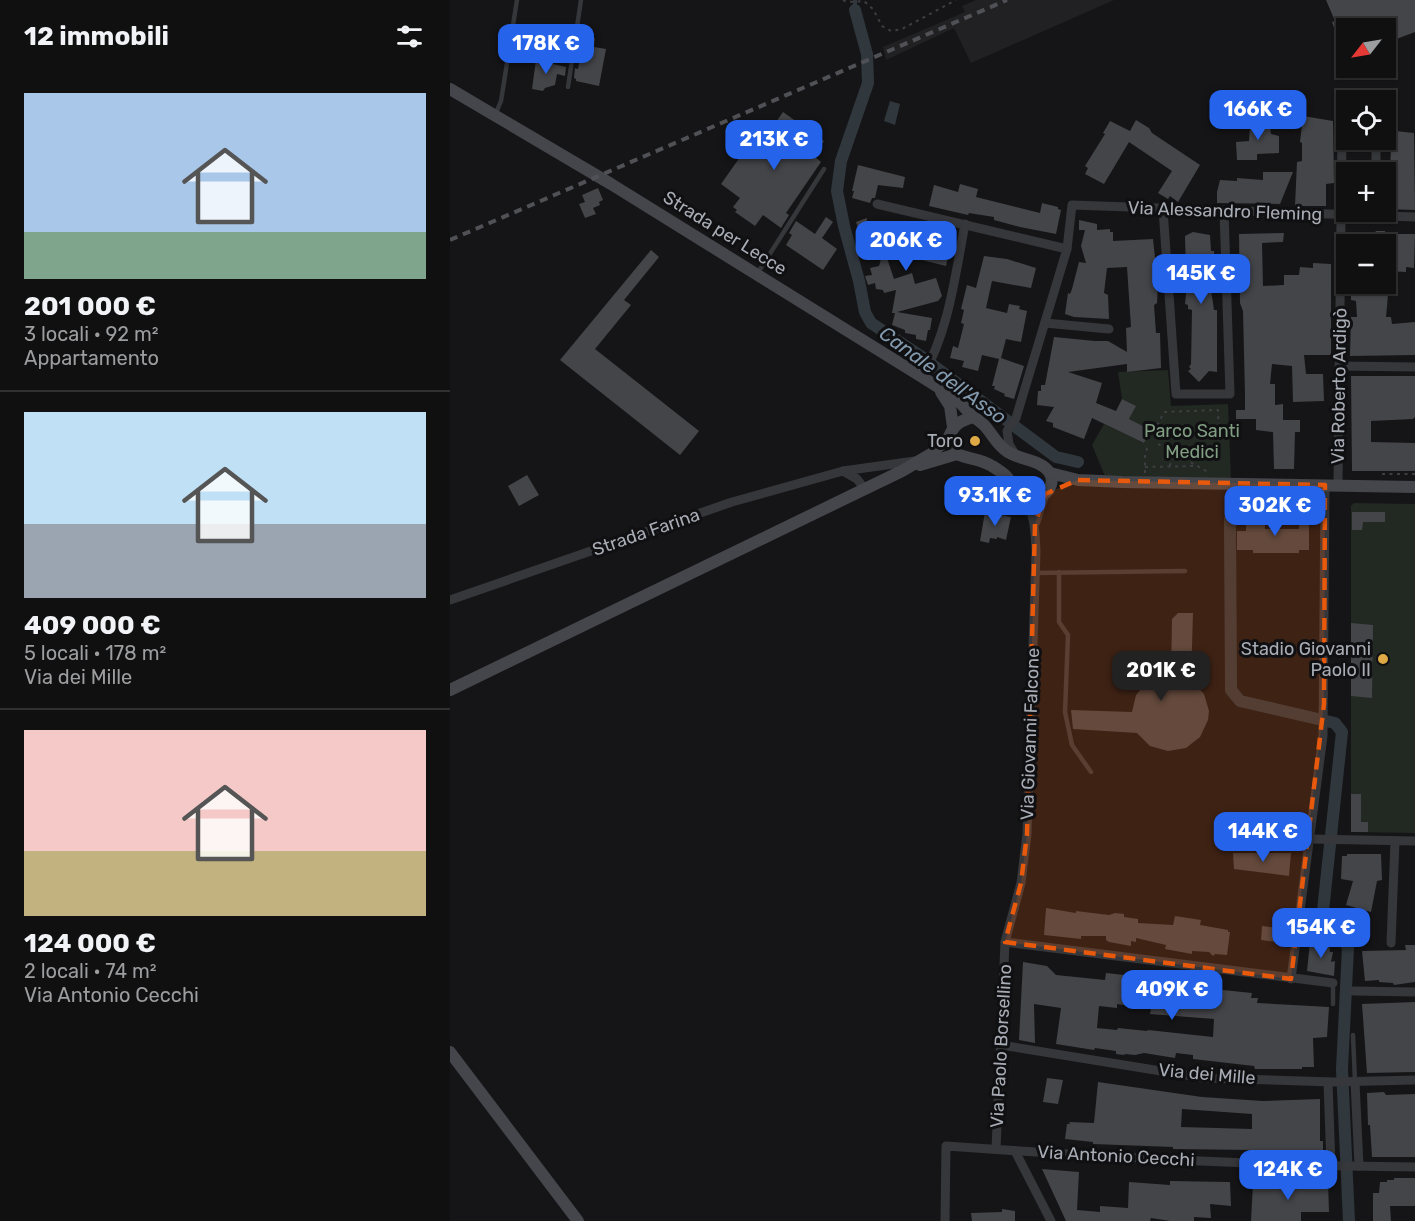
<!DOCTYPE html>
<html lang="it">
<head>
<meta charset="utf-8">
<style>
  :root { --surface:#101011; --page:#1e1e1f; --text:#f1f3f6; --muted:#9c9d9f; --line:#303031; --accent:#2563eb }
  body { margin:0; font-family:Rubik,sans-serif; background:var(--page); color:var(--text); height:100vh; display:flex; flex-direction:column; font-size:22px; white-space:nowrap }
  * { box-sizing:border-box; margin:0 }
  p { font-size:20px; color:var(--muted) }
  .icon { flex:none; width:33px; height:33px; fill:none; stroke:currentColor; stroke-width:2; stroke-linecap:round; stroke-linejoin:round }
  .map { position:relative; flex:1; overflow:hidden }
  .details { display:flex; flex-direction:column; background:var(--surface); width:450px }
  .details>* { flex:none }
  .needle { width:39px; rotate:239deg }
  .buttons { position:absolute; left:886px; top:18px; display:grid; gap:12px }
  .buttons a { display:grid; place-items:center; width:60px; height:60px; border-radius:0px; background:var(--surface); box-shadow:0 2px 4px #0004,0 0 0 2px var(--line); font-size:30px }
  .price { position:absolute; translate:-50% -51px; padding:0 14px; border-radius:12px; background:var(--accent); color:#fff; font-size:20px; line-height:39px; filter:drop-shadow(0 2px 3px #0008) }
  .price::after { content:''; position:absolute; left:50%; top:36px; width:18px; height:14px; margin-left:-9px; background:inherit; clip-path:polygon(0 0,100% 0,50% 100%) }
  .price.current { background:#222; color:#fff }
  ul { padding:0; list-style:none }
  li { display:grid; align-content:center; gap:12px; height:318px; padding:0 24px }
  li+li { border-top:2px solid var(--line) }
  li span { display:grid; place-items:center; height:186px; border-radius:0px; color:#555 }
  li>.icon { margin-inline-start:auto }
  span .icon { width:108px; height:108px; fill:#fffc; stroke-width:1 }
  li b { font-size:26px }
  h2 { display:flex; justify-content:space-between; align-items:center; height:72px; padding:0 24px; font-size:26px }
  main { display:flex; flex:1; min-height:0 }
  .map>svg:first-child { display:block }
</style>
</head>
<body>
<main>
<section class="details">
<h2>12 immobili<svg class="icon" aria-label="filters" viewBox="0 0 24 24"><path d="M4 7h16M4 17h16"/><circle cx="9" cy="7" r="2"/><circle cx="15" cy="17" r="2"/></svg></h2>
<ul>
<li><span style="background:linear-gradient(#a9c7e8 75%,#7fa58c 0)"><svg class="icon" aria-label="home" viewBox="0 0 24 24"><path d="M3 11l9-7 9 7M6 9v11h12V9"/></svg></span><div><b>201 000 €</b><p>3 locali · 92 m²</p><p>Appartamento</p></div></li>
<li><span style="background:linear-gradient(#bfe0f5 60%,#9aa5b1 0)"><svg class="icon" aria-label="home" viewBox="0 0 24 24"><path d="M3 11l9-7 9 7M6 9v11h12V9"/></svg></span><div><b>409 000 €</b><p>5 locali · 178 m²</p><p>Via dei Mille</p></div></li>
<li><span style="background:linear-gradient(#f6c9c9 65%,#c2b280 0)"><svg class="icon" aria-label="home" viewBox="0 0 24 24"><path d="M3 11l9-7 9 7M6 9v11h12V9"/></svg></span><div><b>124 000 €</b><p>2 locali · 74 m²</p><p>Via Antonio Cecchi</p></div></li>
</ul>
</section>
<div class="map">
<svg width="965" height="1221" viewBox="0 0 965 1221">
  <rect width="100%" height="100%" fill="#151517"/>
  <polygon fill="#212123" points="526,0 664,0 521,63 504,28 436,60 433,47 515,12 512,6"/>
  <g fill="#222822">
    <polygon points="718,370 721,406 778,404 781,479 655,476 642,445 654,424 694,443 701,430 679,419 685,406 672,399 668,372"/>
    <polygon points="904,503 965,504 965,833 901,832 901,506"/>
  </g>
  <polygon fill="#30383e" points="440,101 450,104 445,125 434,121"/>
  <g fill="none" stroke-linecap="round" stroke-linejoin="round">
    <polyline stroke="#30383e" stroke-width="4" points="405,10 405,0"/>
    <g stroke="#30383e" stroke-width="12">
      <polyline points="405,10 417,54 418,83 391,161 387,191 394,226 409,281 415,312 421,323 472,357 606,457 628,462"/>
      <polyline points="780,519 781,690 790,701 885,723 892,732 872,920 877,931 893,938 898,948 892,1069 899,1221"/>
    </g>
  </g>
  <g fill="#444549" fill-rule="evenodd">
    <polygon points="876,0 965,0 965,32 936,43 936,28 897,28 896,61 882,22 885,21"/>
    <polygon points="134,36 145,38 144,47 156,49 149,86 126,81 126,79 124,78 125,68 128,69"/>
    <polygon points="86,60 116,67 115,76 107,74 105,85 95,88 93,91 82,89"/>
    <polygon points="333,112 374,141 364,156 371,162 336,213 339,215 331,228 313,215 305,226 285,212 287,210 283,207 290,198 271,184 314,123 322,128"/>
    <polygon points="853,116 883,121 884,183 876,184 876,206 845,206 847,162 852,161 852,143 850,142"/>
    <polygon points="803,118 819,118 821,134 829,136 829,153 807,154 807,160 787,160 786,142 799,141 800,125 803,125"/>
    <polygon points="686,120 699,128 702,133 750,165 728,202 720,196 718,199 708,193 722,171 679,142 654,184 635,174 638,168 635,166 655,134 653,133 660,121 680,131"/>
    <polygon points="936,130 964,133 965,210 936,209 936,173 940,173 941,145 936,145"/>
    <polygon points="408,165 455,177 453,188 428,185 425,198 422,198 420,203 402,198 404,191 402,191"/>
    <polygon points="813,172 843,172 830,204 767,203 767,192 770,180 787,181 787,178 813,180"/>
    <polygon points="510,184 528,189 526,197 590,213 592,203 608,207 608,209 611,210 606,234 570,227 544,220 544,217 519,213 518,215 479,206 484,185 508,192"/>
    <polygon points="148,188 153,200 149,202 150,205 143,208 146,214 135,218 129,204 135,202 132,195"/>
    <polygon points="376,217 383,222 372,238 387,249 373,270 336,245 342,235 339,233 346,221 365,234"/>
    <polygon points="417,218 416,226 423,222 426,231 440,226 458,231 459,229 487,235 486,239 501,242 496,266 444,253 443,256 436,255 444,279 462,273 465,284 486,278 492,296 488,301 447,312 482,318 480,330 478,330 476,341 466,339 466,335 455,333 455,330 442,325 445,313 442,313 446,290 434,293 433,290 426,289 425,283 418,285 415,276 422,275 420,268 429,266 435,245 416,250 406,222"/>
    <polygon points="629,220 647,224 647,230 660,229 660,232 663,232 663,241 703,239 708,285 707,303 704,305 706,333 710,333 711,368 677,372 677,364 618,372 652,383 646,403 666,411 672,399 686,406 679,419 701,430 694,443 642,418 634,439 603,427 603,423 596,421 604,407 587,405 588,391 591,391 591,385 595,385 604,337 645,341 658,341 677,352 676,328 681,327 677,267 657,268 654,293 658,295 659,319 624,317 615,314 618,293 620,294 622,289 629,262 636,263 631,246 635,230 629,230"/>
    <polygon points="926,231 935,231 935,234 965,234 964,268 956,267 956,272 936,271 936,244 901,244 901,233 924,234"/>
    <polygon points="743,232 760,235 761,251 764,251 764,265 760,265 761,290 764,310 767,310 767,372 759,371 749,382 738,371 741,369 739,367 741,364 742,310 738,309 738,305 735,304 738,274 736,272 735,236"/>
    <polygon points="834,233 833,242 812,243 813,286 834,285 834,275 849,275 850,267 863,268 863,263 881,264 881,355 854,355 856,374 873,374 874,401 843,402 842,366 822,364 820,384 825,384 825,405 833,404 833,420 850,420 850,432 845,432 844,469 824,469 823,432 806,430 806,419 786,419 786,410 795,410 795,395 793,311 790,303 789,234"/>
    <polygon points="201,250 209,257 174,300 181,305 145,349 249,431 230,455 110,360"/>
    <polygon points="534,256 557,259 586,268 581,288 542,281 536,308 557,313 559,304 570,306 569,309 577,311 571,342 556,339 551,358 574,366 564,399 554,396 555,394 544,389 545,386 542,386 549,359 532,355 528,371 512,367 514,361 500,358 503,346 508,348 514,324 511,323 514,310 511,309 517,285 526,288"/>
    <polygon points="901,284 939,284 936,317 941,317 942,324 965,322 965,355 900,356 901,317 907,317 906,301 901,300"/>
    <polygon points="901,376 965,376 965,417 963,419 921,421 921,442 965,443 965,471 902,471"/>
    <polygon points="77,475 89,495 69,506 58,486"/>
    <polygon points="849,511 859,511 859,550 849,550 849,553 803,553 803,550 787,550 787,531 796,531 796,520 815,520 815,529 849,529"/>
    <polygon points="535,512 561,517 556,540 547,537 547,539 540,538 539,543 530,541"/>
    <polygon points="902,512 935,512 935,522 913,522 912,530 902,530"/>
    <polygon points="728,613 743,613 741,680 754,694 759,711 758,720 750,737 736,748 718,751 700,746 687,733 623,729 621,710 682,712 686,695 697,682 704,678 721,674 722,619"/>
    <polygon points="901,623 923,625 922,698 901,696"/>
    <polygon points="901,794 911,794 911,822 918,822 918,832 901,832"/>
    <polygon points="783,853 841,853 839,876 784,869"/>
    <polygon points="897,854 931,854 932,880 927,881 921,912 896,905 903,881 891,879 892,856 897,856"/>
    <polygon points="596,908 626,913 626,911 659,915 665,913 674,914 674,917 688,919 688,923 723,925 725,916 751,920 750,925 778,930 778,932 780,932 777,955 765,954 763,956 759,952 742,951 742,954 715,949 716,945 686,938 686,942 681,941 681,946 659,942 656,940 656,936 631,936 631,939 594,935"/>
    <polygon points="812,926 835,929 835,943 811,940"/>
    <polygon points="860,942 879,942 880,952 883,952 881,962 885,961 884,976 857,971"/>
    <polygon points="955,945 965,945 965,982 944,985 943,983 929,982 929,980 915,981 912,951 956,950"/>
    <path d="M573,962L597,966L606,975L655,980L656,973L683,976L682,979L689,982L716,985L724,993H747V991H751L753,988L802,993L801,998H808L807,1003L879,1007L877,1037L863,1038L864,1067H852V1069H805L804,1066L743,1059V1055L726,1053L725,1058L694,1053L685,1055L675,1054L674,1055L666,1054V1051L645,1048L644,1050L606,1044L611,1008L584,1004L585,1043L569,1040ZM667,1004L701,1009L700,1014L764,1019L763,1037L698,1030L697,1031L668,1028L667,1030L647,1028L649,1006L667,1008Z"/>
    <polygon points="965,1002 965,1072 917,1073 912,1004"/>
    <polygon points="597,1078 613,1080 608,1104 593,1102"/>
    <path d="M648,1082L752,1097L813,1101L870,1099V1141H873V1151L723,1149V1147L643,1144V1142L615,1139L617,1124H620L619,1122L644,1123ZM732,1109L802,1114V1129L731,1127Z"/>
    <polygon points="934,1092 936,1095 965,1094 965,1157 922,1157 920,1125 918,1125 917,1093"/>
    <polygon points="592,1169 629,1172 627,1210 650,1212 650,1206 678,1208 679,1182 720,1185 720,1181 780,1182 781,1206 760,1204 761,1218 744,1217 744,1221 720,1221 701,1218 700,1221 616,1221"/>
    <polygon points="944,1178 965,1178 965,1206 940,1206 941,1221 923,1221 923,1193 929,1193 930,1182 937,1182 937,1180 944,1180"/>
    <polygon points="878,1181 879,1212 851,1212 851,1221 801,1221 803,1183 856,1184 856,1183"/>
    <polygon points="552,1209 565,1211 565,1221 522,1221 521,1213 552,1212"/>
  </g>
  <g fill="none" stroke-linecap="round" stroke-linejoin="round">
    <g stroke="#3d3e42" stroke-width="2" stroke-dasharray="3 4.5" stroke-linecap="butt">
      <polyline points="393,0 397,2 414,1 423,9 432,26 441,31 452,29 506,0"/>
      <polyline points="704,432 714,412 768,410 769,440"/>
      <polyline points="708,444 758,472"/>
      <polyline points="720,466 722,451"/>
      <polyline points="695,467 744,466"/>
      <polyline points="695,473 695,454 698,446"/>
      <polyline points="932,474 965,474"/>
      <polyline points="837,498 864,499"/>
    </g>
    <g stroke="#36373b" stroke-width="4.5">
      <polyline points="118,87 131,0"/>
      <polyline points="46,113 51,101 67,0"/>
      <polyline points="307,274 374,169"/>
      <polyline points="609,572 609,622 618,635 615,712 622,745 641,772"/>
      <polyline points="585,573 735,571"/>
      <polyline points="883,1004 883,983"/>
      <polyline points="903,1035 905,1082"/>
    </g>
    <g stroke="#36373b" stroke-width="9">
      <polyline points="926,172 926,140"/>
      <polyline points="427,204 617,249"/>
      <polyline points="713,209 726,394 780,394 774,211"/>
      <polyline points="595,323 659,329"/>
      <polyline points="889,366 965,367"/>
      <path d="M472,377C499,331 505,276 515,224"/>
      <polyline points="566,456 559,444 557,431 566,418 617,249 622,205 965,217"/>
      <polyline points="393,471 407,479 414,488"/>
      <polyline points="888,485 892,131 897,132"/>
      <polyline points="586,522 595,494"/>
      <polyline points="0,600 282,502 393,471 465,461"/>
      <polyline points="859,839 965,841"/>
      <polyline points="555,942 883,983"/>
      <polyline points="941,943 945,841"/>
      <polyline points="841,979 873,736 875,485"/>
      <polyline points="904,991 965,992"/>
      <polyline points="551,1045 754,1078 883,1082 965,1080"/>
      <polyline points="878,1082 881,1166"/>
      <polyline points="905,1082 909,1166"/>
      <path d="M546,1149L555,942L571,883L577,834L586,551C585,531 585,516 575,498"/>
      <polyline points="565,1151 601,1221"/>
      <path d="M495,1221L496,1146C652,1157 809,1166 965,1167"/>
    </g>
    <g stroke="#45464b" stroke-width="12">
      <polyline points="0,89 161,184 472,377 507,399 523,417"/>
      <polyline points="491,392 500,406 503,427"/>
      <path d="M523,417C540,425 543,443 558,452C571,460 591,460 599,472C609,486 589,504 575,498C566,494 562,483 557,477C553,473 547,469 542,466C531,459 518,459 507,454L499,437C504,424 510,421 523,417Z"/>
      <polyline points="470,465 507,454"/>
      <polyline points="600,473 628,480 672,482 965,487"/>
      <polyline points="0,690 452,471 481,454 499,437"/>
      <polyline points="0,1052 128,1221"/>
    </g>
    <polyline stroke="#505156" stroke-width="4" stroke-dasharray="8 6" stroke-linecap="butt" points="0,240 557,0"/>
  </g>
  <path fill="#e8590c" fill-opacity="0.2" stroke="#e8590c" stroke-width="4.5" stroke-dasharray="12 8" stroke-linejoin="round" d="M628,480L875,485L874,704L841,979L555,942L571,883L577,834L585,524L595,494Z"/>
  <g fill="#dfaa45" stroke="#101012" stroke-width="2">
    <circle cx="525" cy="441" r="6"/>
    <circle cx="933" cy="659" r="6"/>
  </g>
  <g text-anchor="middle" stroke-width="6" stroke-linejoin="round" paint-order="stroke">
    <g font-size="18" fill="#a8acb5" stroke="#101012">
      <text transform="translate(775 211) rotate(2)" y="6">Via Alessandro Fleming</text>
      <text transform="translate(275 233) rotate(32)" y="6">Strada per Lecce</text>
      <text transform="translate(889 386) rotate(-89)" y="6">Via Roberto Ardigò</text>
      <text transform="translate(196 532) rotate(-19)" y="6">Strada Farina</text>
      <text transform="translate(580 734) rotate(-88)" y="6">Via Giovanni Falcone</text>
      <text transform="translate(551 1046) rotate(-87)" y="6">Via Paolo Borsellino</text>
      <text transform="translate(757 1074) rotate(5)" y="6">Via dei Mille</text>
      <text transform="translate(666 1156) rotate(3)" y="6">Via Antonio Cecchi</text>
    </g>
    <g font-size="18" fill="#819e83" stroke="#101012">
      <text x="742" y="437">Parco Santi<tspan x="742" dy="21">Medici</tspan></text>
    </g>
    <g font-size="18" fill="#a8acb5" stroke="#101012" text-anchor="end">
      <text x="513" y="447">Toro</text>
      <text x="921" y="655">Stadio Giovanni<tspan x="921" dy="21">Paolo II</tspan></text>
    </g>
    <g font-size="20" font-style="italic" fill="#8399ad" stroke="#101012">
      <text transform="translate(493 375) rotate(36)" y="7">Canale dell'Asso</text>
    </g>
  </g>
</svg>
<div class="buttons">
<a><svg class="needle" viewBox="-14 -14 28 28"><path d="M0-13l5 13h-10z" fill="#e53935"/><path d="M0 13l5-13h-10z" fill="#9c9d9f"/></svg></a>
<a><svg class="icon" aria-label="locate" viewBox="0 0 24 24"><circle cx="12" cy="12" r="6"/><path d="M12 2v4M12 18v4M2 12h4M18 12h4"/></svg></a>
<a>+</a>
<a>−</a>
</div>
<b class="price" style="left:96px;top:75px">178K €</b>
<b class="price" style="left:808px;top:141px">166K €</b>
<b class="price" style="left:324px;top:171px">213K €</b>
<b class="price" style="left:456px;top:272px">206K €</b>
<b class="price" style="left:751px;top:305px">145K €</b>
<b class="price" style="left:545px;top:527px">93.1K €</b>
<b class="price" style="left:825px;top:537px">302K €</b>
<b class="price current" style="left:711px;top:702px">201K €</b>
<b class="price" style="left:813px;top:863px">144K €</b>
<b class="price" style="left:871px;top:959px">154K €</b>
<b class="price" style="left:722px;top:1021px">409K €</b>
<b class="price" style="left:838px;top:1201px">124K €</b>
</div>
</main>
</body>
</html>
